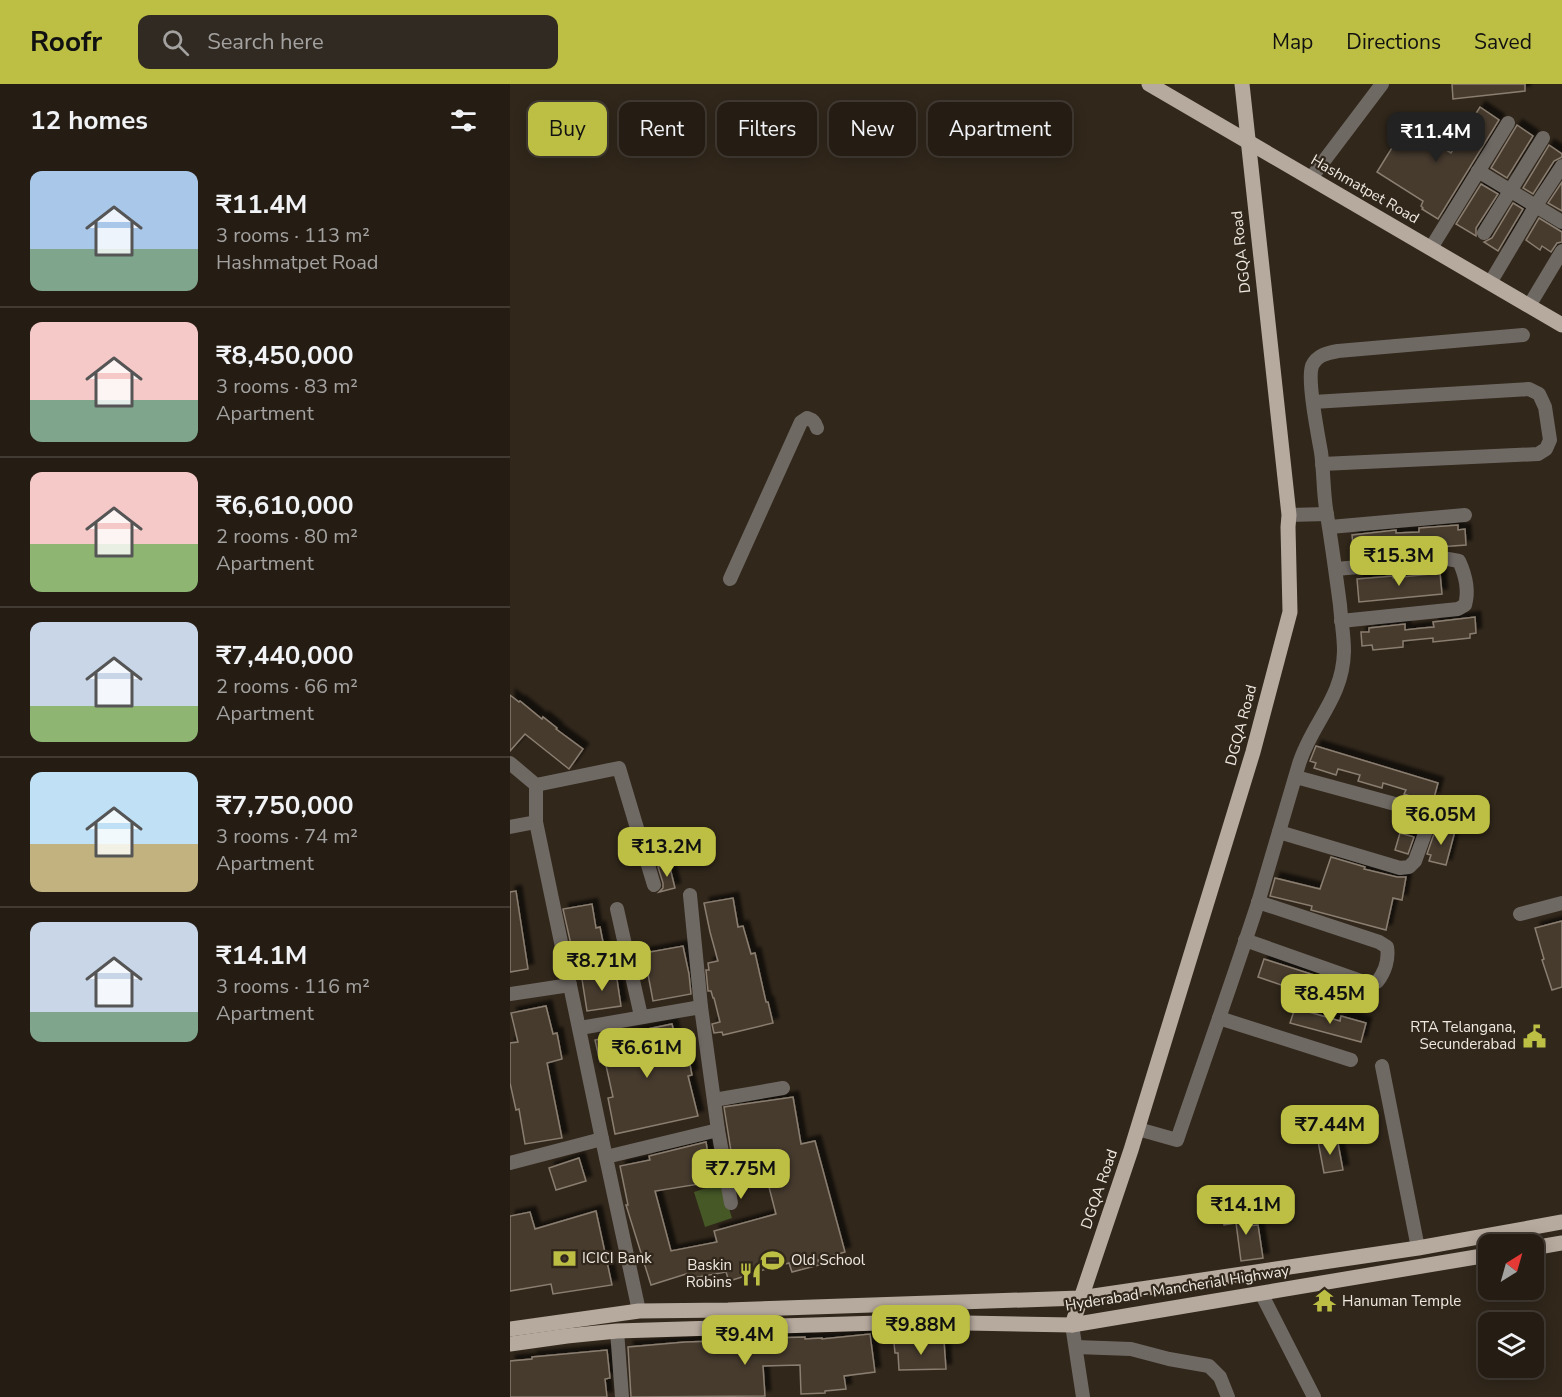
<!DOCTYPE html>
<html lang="en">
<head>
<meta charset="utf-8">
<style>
  :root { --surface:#251d14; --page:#312a22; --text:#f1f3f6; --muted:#a3a2a0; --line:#423b34; --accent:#bcbf43 }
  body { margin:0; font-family:"Nunito Sans",sans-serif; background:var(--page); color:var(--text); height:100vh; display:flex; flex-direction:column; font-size:22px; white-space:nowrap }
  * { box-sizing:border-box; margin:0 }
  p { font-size:20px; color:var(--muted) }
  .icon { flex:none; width:33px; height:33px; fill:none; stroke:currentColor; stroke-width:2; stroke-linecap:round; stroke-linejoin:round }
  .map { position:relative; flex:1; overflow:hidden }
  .panel { display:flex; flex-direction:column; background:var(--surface); width:510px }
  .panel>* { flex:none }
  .hud { position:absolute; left:18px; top:18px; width:570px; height:54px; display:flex; gap:12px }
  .needle { width:39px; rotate:37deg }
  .buttons { position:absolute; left:968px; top:1150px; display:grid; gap:12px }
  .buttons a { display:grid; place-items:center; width:66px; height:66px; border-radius:12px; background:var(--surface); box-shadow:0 3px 15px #0003,0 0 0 2px var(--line); font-size:30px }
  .price { position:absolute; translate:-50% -51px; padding:0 14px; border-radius:12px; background:var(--accent); color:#111; font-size:20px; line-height:39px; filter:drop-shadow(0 2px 3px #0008) }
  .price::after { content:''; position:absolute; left:50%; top:36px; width:18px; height:14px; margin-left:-9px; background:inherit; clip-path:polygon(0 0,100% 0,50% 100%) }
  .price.current { background:#222; color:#fff }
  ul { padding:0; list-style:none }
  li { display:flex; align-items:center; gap:18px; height:150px; padding:0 30px }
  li+li { border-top:2px solid var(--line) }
  li span { display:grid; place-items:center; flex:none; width:168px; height:120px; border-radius:12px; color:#555 }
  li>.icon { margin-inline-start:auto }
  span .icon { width:72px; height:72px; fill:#fffc; stroke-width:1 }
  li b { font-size:26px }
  h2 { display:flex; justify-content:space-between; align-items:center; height:72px; padding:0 30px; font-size:26px }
  .tag { padding:0 21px; border-radius:12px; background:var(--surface); box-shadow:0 3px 15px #0003,0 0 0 2px var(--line); font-size:21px; line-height:54px }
  .tag.current { background:var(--accent); color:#111 }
  header { display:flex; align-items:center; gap:36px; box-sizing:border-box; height:84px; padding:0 30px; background:var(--accent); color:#111 }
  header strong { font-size:28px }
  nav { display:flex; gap:33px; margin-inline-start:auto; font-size:21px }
  .search { width:420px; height:54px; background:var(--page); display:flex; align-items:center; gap:15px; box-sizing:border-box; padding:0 21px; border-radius:12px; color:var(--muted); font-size:22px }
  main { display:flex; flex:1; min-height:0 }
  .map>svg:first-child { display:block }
</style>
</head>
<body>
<header>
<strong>Roofr</strong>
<div class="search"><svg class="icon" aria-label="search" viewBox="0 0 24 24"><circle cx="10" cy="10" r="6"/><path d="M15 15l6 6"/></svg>Search here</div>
<nav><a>Map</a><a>Directions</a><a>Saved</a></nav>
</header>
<main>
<section class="panel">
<h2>12 homes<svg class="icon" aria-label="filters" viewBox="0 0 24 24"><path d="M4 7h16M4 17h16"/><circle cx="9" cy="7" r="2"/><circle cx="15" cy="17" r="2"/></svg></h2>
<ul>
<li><span style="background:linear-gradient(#a9c7e8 65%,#7fa58c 0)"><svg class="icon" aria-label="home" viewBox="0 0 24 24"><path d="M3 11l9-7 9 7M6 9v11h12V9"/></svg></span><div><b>₹11.4M</b><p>3 rooms · 113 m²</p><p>Hashmatpet Road</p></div></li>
<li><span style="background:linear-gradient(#f6c9c9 65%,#7fa58c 0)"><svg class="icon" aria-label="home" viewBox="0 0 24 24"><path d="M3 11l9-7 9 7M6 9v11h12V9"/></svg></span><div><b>₹8,450,000</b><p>3 rooms · 83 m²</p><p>Apartment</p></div></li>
<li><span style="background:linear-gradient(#f6c9c9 60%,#8fb573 0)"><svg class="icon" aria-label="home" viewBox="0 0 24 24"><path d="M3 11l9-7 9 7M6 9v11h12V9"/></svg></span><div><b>₹6,610,000</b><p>2 rooms · 80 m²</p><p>Apartment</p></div></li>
<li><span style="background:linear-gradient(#c9d6e8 70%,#8fb573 0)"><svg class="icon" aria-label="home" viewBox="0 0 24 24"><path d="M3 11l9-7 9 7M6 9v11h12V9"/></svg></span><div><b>₹7,440,000</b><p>2 rooms · 66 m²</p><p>Apartment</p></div></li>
<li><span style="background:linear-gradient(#bfe0f5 60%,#c2b280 0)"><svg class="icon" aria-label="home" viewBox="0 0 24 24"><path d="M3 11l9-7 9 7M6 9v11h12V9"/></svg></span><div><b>₹7,750,000</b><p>3 rooms · 74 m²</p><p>Apartment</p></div></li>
<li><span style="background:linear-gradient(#c9d6e8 75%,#7fa58c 0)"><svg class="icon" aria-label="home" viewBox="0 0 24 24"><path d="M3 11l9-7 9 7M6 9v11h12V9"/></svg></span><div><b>₹14.1M</b><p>3 rooms · 116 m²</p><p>Apartment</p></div></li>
</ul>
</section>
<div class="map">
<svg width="1052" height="1313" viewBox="0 0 1052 1313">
  <defs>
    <filter id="shadow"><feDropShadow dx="5.5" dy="-5.5" stdDeviation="1.5" flood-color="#0009"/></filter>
  </defs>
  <rect width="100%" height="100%" fill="#31271b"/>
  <polygon fill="#455826" points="211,1099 222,1134 195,1143 184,1108"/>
  <g fill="#463b2f" stroke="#8a7e70" stroke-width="1.5" filter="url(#shadow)">
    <polygon points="942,0 1015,0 1015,7 943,15"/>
    <polygon points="970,23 989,36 928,135 912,125 913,124 911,122 913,117 867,88 896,41 941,69"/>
    <polygon points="1007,41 1023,52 997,94 981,84"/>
    <polygon points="1039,61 1052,70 1052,73 1044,77 1023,110 1013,104"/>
    <polygon points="1052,98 1052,127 1038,119"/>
    <polygon points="971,100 988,110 966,144 966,152 946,140"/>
    <polygon points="1003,119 1013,125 988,167 974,158 982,154"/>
    <polygon points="1029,134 1052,148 1052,158 1047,159 1041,168 1032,162 1030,166 1016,156"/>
    <polygon points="948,441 948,446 955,445 956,461 915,464 915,460 888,462 889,465 883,465 883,471 859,472 859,467 853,467 852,461 843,461 842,451 886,446 886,449 909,448 909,444"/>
    <polygon points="930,489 932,510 849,518 847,495 883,492 883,494"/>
    <polygon points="965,533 966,549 960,550 960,554 923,558 923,554 893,557 893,563 863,566 862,561 852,562 851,548 859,548 859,544 895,540 895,546 912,544 924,543 923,538"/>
    <polygon points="0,611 9,618 10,617 32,635 33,633 47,644 46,645 73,665 59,685 15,650 0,667"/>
    <polygon points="806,662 928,699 924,714 919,712 917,718 910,716 909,717 900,715 900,712 894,710 896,706 873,699 872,704 848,697 850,691 828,685 826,691 804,684 806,679 800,677"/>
    <polygon points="930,743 945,747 936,781 919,777 921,771 917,770 925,747 929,748"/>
    <polygon points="890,749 904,753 898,770 885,766"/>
    <polygon points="821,773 855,783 854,785 887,793 896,793 892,816 883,814 876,846 801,826 802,822 760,812 765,794 810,805"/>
    <polygon points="159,780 165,804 149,808 153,804 153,799 148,783"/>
    <polygon points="6,807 18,885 0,888 0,808"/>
    <polygon points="223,814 228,843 233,842 241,870 245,869 256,918 258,918 263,939 213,951 212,948 204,949 202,940 210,938 204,914 203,914 201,907 198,907 196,886 199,886 198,879 208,877 200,848 194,819"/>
    <polygon points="82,820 86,844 90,843 95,868 64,874 53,825"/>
    <polygon points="1052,837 1052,903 1042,906 1032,876 1034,875 1025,844"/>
    <polygon points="173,862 179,890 181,910 143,917 134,869"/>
    <polygon points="754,875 826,898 824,909 782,898 780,904 748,893"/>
    <polygon points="106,889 111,922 77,927 72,895"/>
    <polygon points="36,922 43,950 47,949 52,975 37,979 52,1054 15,1060 9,1025 6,1026 0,999 0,959 8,958 1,929"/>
    <polygon points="785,924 830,937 831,932 856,939 851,958 780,939"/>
    <polygon points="162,940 169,968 177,966 182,991 178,992 188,1032 105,1050 98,1014 103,1013 95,977 90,978 85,956"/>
    <polygon points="283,1013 291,1060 305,1057 335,1168 308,1176 309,1181 282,1188 279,1179 238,1190 239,1191 219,1197 216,1188 177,1195 176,1190 141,1201 116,1121 118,1121 110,1082 140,1076 139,1072 196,1058 202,1098 145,1107 161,1167 207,1158 204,1147 266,1130 253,1080 224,1086 214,1023"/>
    <polygon points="827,1054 833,1086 814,1089 808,1057"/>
    <polygon points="69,1074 76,1097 46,1106 39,1084"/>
    <polygon points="86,1127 102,1201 43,1210 41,1200 0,1207 0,1132 20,1128 25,1145"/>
    <polygon points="736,1128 737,1142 748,1141 753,1174 731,1177 726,1139 714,1141 713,1130"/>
    <polygon points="360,1250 365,1288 334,1292 336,1305 315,1307 315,1309 291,1310 290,1281 253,1282 255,1312 121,1313 118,1263 175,1258 243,1256 243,1255 262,1254 295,1253 295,1255 312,1254 312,1255"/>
    <polygon points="434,1257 436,1285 389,1286 388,1269 385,1269 384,1259"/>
    <polygon points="97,1266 100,1294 95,1295 97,1313 0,1313 0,1277 22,1275 22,1273"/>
  </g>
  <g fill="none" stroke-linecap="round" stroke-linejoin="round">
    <g stroke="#6f6964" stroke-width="14">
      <polyline points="968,87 1052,138"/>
      <polyline points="801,94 872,0"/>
      <polyline points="974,149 1033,54"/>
      <polyline points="921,164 998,39"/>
      <polyline points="980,199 1025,123 1052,82"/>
      <polyline points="1019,222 1052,167"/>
      <polyline points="803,318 1019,305 1029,310 1035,323 1040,356 1036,365 1028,370 812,380"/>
      <polyline points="779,431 817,430"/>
      <polyline points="820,443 955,431"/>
      <path d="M826,485L938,475L949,477C955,490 959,507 955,521L948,525L831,537"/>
      <path d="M220,495L291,338L297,334C303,336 305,338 307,344"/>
      <polyline points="0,679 26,701 26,738 92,1055 129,1227"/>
      <polyline points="26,701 109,684 144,801"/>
      <polyline points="0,743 26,738"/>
      <polyline points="769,748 890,784 899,783 905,777 918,741 914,733 907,726 786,693"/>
      <polyline points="107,825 131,932"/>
      <polyline points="1010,830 1052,819"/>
      <path d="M735,856L857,899L867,898C875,888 879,875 877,863L869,858L748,818"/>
      <polyline points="0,910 60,901"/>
      <polyline points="709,934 841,976"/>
      <polyline points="70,944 191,923"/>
      <polyline points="872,982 908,1164"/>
      <polyline points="204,1016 273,1004"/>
      <path d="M628,1045L667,1056C694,977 722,898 748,819C762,773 775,726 789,680C802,638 833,615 834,567C834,551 831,536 830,521C826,491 822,461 817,431C813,410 814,389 811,368C808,351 797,296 802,282C807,271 817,269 828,267L1013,251"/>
      <polyline points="208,1046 221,1119"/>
      <polyline points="96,1073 208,1046 191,923 180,811"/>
      <polyline points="0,1079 92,1055"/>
      <polyline points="751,1209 804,1313"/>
      <polyline points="562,1241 573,1313"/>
      <polyline points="107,1247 112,1313"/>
      <polyline points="566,1263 621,1265 659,1275 699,1282 710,1293 718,1313"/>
    </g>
    <g stroke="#b6a99e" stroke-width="15">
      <polyline points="639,0 1052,241"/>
      <polyline points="1023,1164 1052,1159"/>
      <polyline points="562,1241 621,1066 743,668 780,528 778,443 779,431 732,0"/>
      <polyline points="0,1245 129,1227 218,1226 570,1214 908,1164 1052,1138"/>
      <polyline points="0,1260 57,1252 107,1247 404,1238 562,1241 978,1171"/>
    </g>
  </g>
  <defs>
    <symbol id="civic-bare" viewBox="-9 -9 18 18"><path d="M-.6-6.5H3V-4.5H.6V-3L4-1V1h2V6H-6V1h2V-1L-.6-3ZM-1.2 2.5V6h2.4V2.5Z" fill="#bcbf43" stroke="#31271b" stroke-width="2.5" paint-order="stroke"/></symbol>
    <symbol id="bank-bare" viewBox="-9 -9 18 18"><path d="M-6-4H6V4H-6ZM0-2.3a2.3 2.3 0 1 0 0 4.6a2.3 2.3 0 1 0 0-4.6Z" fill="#bcbf43" stroke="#31271b" stroke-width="2.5" paint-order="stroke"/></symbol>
    <symbol id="stadium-bare" viewBox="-9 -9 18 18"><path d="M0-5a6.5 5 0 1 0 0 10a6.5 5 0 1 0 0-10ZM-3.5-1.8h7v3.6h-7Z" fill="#bcbf43" stroke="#31271b" stroke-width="2.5" paint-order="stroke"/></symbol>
    <symbol id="restaurant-bare" viewBox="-9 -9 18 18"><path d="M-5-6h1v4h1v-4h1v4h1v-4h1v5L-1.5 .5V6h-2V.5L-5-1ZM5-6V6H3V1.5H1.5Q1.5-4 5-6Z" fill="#bcbf43" stroke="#31271b" stroke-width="2.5" paint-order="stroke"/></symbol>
    <symbol id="temple-bare" viewBox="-9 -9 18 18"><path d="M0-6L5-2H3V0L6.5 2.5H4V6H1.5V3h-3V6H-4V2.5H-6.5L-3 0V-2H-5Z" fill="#bcbf43" stroke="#31271b" stroke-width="2.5" paint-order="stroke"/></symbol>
  </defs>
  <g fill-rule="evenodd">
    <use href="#civic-bare" x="1008" y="936" width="33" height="33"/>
    <use href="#bank-bare" x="38" y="1158" width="33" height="33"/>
    <use href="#stadium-bare" x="246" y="1160" width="33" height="33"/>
    <use href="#restaurant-bare" x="224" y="1174" width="33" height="33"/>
    <use href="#temple-bare" x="798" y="1200" width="33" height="33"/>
  </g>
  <g text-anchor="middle" stroke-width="4.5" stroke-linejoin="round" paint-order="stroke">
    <g font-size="15" fill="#efe9e1" stroke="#31271b">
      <text transform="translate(855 105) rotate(30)" y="5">Hashmatpet Road</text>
      <text transform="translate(731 168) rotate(-96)" y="5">DGQA Road</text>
      <text transform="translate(731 641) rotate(-75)" y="5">DGQA Road</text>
      <text transform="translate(589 1105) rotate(-71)" y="5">DGQA Road</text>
      <text transform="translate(667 1204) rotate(-9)" y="5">Hyderabad - Mancherial Highway</text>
    </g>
    <g font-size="15" fill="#efe9e1" stroke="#31271b" text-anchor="start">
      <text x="1006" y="948" text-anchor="end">RTA Telangana,<tspan x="1006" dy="17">Secunderabad</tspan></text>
      <text x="72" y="1179">ICICI Bank</text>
      <text x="281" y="1181">Old School</text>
      <text x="222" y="1186" text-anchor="end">Baskin<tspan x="222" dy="17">Robins</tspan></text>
      <text x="832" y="1222">Hanuman Temple</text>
    </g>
  </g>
</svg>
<div class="buttons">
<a><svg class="needle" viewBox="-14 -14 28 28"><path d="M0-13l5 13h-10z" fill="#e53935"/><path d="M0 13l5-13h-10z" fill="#a3a2a0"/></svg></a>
<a><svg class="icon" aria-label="layers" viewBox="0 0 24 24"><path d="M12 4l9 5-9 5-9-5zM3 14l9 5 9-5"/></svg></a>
</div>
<b class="price current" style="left:926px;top:79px">₹11.4M</b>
<b class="price" style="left:889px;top:503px">₹15.3M</b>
<b class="price" style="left:931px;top:762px">₹6.05M</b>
<b class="price" style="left:157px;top:794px">₹13.2M</b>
<b class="price" style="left:92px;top:908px">₹8.71M</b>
<b class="price" style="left:820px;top:941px">₹8.45M</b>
<b class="price" style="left:137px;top:995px">₹6.61M</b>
<b class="price" style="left:820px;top:1072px">₹7.44M</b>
<b class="price" style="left:231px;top:1116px">₹7.75M</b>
<b class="price" style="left:736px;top:1152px">₹14.1M</b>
<b class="price" style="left:411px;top:1272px">₹9.88M</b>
<b class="price" style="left:235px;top:1282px">₹9.4M</b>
<div class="hud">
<a class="tag current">Buy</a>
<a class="tag">Rent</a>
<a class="tag">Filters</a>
<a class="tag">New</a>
<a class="tag">Apartment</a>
</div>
</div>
</main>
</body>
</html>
